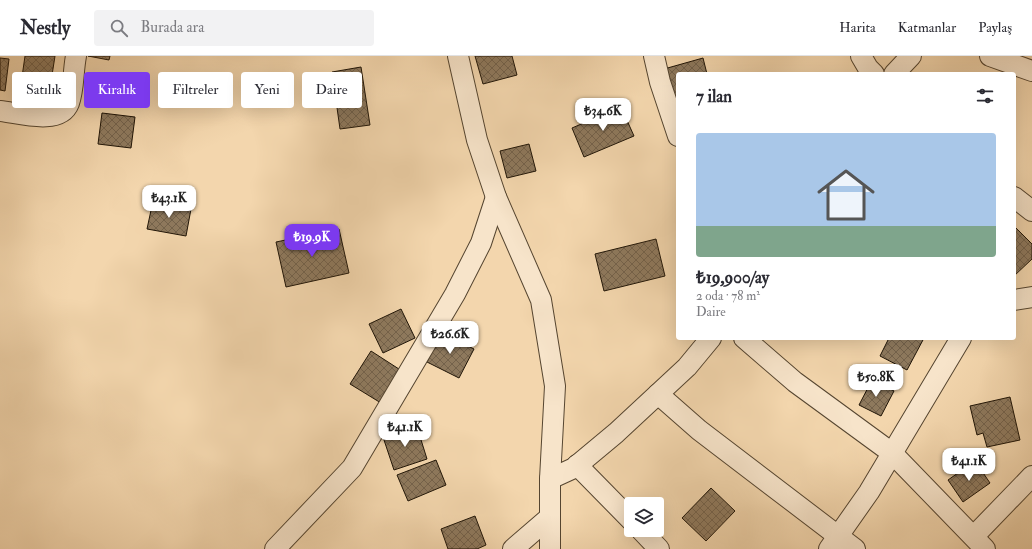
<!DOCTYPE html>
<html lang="tr">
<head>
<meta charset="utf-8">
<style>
  :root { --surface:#fff; --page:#f2f2f3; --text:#2b2b33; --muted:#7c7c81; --line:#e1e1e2; --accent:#7c3aed }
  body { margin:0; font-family:"IM FELL Double Pica",serif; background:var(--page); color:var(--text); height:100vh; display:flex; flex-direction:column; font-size:15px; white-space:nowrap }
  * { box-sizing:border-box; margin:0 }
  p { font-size:13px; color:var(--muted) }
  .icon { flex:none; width:22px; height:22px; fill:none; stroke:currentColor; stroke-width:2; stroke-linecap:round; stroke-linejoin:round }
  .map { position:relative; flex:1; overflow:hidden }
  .side { position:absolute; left:676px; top:16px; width:340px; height:268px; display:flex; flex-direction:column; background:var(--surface); border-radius:4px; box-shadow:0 4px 16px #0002 }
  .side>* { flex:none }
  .banner { position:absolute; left:12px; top:16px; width:380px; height:36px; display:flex; gap:8px }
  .controls { position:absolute; left:624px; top:441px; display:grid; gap:8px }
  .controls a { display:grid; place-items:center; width:40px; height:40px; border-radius:4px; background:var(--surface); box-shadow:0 4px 16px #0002; font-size:20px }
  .price { position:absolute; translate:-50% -34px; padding:0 9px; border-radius:8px; background:#fff; color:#222; font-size:13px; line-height:26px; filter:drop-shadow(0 1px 2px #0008) }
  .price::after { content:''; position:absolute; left:50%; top:24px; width:12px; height:9px; margin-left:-6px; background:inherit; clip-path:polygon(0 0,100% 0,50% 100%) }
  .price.on { background:var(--accent); color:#fff }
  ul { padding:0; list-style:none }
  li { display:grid; align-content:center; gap:8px; height:212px; padding:0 20px }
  li span { display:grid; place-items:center; height:124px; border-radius:4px; color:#555 }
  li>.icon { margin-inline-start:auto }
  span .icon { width:72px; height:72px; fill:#fffc; stroke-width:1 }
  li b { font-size:17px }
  h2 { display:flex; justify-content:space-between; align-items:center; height:48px; padding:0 20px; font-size:17px }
  .chip { padding:0 14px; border-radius:4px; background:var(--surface); box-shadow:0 4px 16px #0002; font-size:14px; line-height:36px }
  .chip.on { background:var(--accent); color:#fff }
  header { display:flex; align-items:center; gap:24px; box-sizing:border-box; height:56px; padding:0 20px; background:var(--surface); border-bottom:1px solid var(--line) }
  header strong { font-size:19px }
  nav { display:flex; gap:22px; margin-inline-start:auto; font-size:14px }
  .search { width:280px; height:36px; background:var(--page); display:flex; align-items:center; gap:10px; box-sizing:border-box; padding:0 14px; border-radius:4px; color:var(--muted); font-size:15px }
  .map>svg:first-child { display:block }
</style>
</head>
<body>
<header>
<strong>Nestly</strong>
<div class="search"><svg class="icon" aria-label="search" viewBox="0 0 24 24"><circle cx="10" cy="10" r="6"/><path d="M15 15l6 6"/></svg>Burada ara</div>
<nav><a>Harita</a><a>Katmanlar</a><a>Paylaş</a></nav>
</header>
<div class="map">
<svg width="1032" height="493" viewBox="0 0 1032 493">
  <defs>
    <pattern id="building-cross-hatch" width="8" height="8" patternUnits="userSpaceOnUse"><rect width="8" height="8" fill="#8e795d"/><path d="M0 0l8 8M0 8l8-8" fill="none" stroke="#74624b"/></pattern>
  </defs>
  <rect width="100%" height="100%" fill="#f3d6ad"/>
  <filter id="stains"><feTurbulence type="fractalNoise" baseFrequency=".005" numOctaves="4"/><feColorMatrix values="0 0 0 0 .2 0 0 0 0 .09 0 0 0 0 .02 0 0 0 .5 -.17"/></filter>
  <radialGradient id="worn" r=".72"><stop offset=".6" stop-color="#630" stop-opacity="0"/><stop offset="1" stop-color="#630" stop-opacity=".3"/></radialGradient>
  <g fill="url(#building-cross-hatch)" stroke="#201507">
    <polygon points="25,0 55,0 50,32 21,28"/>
    <polygon points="88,0 110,0 109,4"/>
    <polygon points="475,0 512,0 517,19 483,28"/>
    <polygon points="0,2 9,3 5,35 0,34"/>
    <polygon points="703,2 707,18 678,18 678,39 671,41 664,13"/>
    <polygon points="361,11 370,69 340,73 332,16"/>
    <polygon points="621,51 634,80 584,101 572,72"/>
    <polygon points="102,57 135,61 131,92 98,88"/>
    <polygon points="529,88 536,115 507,122 500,95"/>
    <polygon points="153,145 191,153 186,180 147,173"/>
    <polygon points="1014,170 1032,188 1032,203 1014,220"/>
    <polygon points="339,173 349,217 286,231 276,186"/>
    <polygon points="656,183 665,220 604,235 595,198"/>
    <polygon points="401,253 415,282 383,297 369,268"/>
    <polygon points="441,277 474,293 459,322 427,306"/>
    <polygon points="889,282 924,282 907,314 880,300"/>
    <polygon points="371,295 402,315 381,347 350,328"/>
    <polygon points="872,324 894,335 881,360 859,349"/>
    <polygon points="1010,341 1020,384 987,391 983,377 977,379 970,350"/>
    <polygon points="417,371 427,403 394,414 383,381"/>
    <polygon points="436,404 446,429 408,445 397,419"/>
    <polygon points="975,405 990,427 963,446 948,424"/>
    <polygon points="711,432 735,455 706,485 682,462"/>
    <polygon points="475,460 486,489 477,493 448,493 441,473"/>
  </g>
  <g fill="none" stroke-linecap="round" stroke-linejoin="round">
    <defs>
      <g id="minor">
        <polyline points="458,0 477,84 496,141 541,244 555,330 550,423 550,493"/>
        <polyline points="654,0 660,26 678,80"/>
        <polyline points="861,0 868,12 874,18"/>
        <polyline points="990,0 1032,15"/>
        <polyline points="894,18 911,0"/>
        <path d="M0,55C19,57 60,70 69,47C74,33 73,15 76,0"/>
        <polyline points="1014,141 1032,155"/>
        <polyline points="1014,244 1032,241"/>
        <polyline points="744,282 795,326 892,397 985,493"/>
        <polyline points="658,338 699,374 855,493"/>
        <polyline points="577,409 631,464"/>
        <polyline points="550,423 574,412 616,377 687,311 711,282"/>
        <polyline points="641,474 659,493"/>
        <polyline points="974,480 1032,420"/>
        <polyline points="275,493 352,412 455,238 481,187 496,141"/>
        <polyline points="513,493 550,461"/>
        <polyline points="829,493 869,436 961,282"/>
      </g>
    </defs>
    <use href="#minor" stroke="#554530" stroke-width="22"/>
    <use href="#minor" stroke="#f7e4ca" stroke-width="20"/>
  </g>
  <rect width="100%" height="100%" filter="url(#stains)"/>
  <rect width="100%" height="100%" fill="url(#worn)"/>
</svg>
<div class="controls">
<a><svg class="icon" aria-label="layers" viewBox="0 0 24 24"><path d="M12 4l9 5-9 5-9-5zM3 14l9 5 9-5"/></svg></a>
</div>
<b class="price" style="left:603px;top:76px">₺34.6K</b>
<b class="price" style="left:169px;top:163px">₺43.1K</b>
<b class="price on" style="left:312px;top:202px">₺19.9K</b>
<b class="price" style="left:450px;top:299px">₺26.6K</b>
<b class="price" style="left:876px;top:342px">₺50.8K</b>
<b class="price" style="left:405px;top:392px">₺41.1K</b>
<b class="price" style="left:969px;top:426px">₺41.1K</b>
<div class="banner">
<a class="chip">Satılık</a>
<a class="chip on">Kiralık</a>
<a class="chip">Filtreler</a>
<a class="chip">Yeni</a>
<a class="chip">Daire</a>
</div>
<section class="side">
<h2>7 ilan<svg class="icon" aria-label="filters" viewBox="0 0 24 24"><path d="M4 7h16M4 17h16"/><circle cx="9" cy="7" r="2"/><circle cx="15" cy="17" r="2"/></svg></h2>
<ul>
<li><span style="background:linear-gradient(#a9c7e8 75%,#7fa58c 0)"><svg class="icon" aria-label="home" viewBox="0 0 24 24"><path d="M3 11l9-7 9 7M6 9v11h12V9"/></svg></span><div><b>₺19,900/ay</b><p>2 oda · 78 m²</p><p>Daire</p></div></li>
</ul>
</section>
</div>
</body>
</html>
